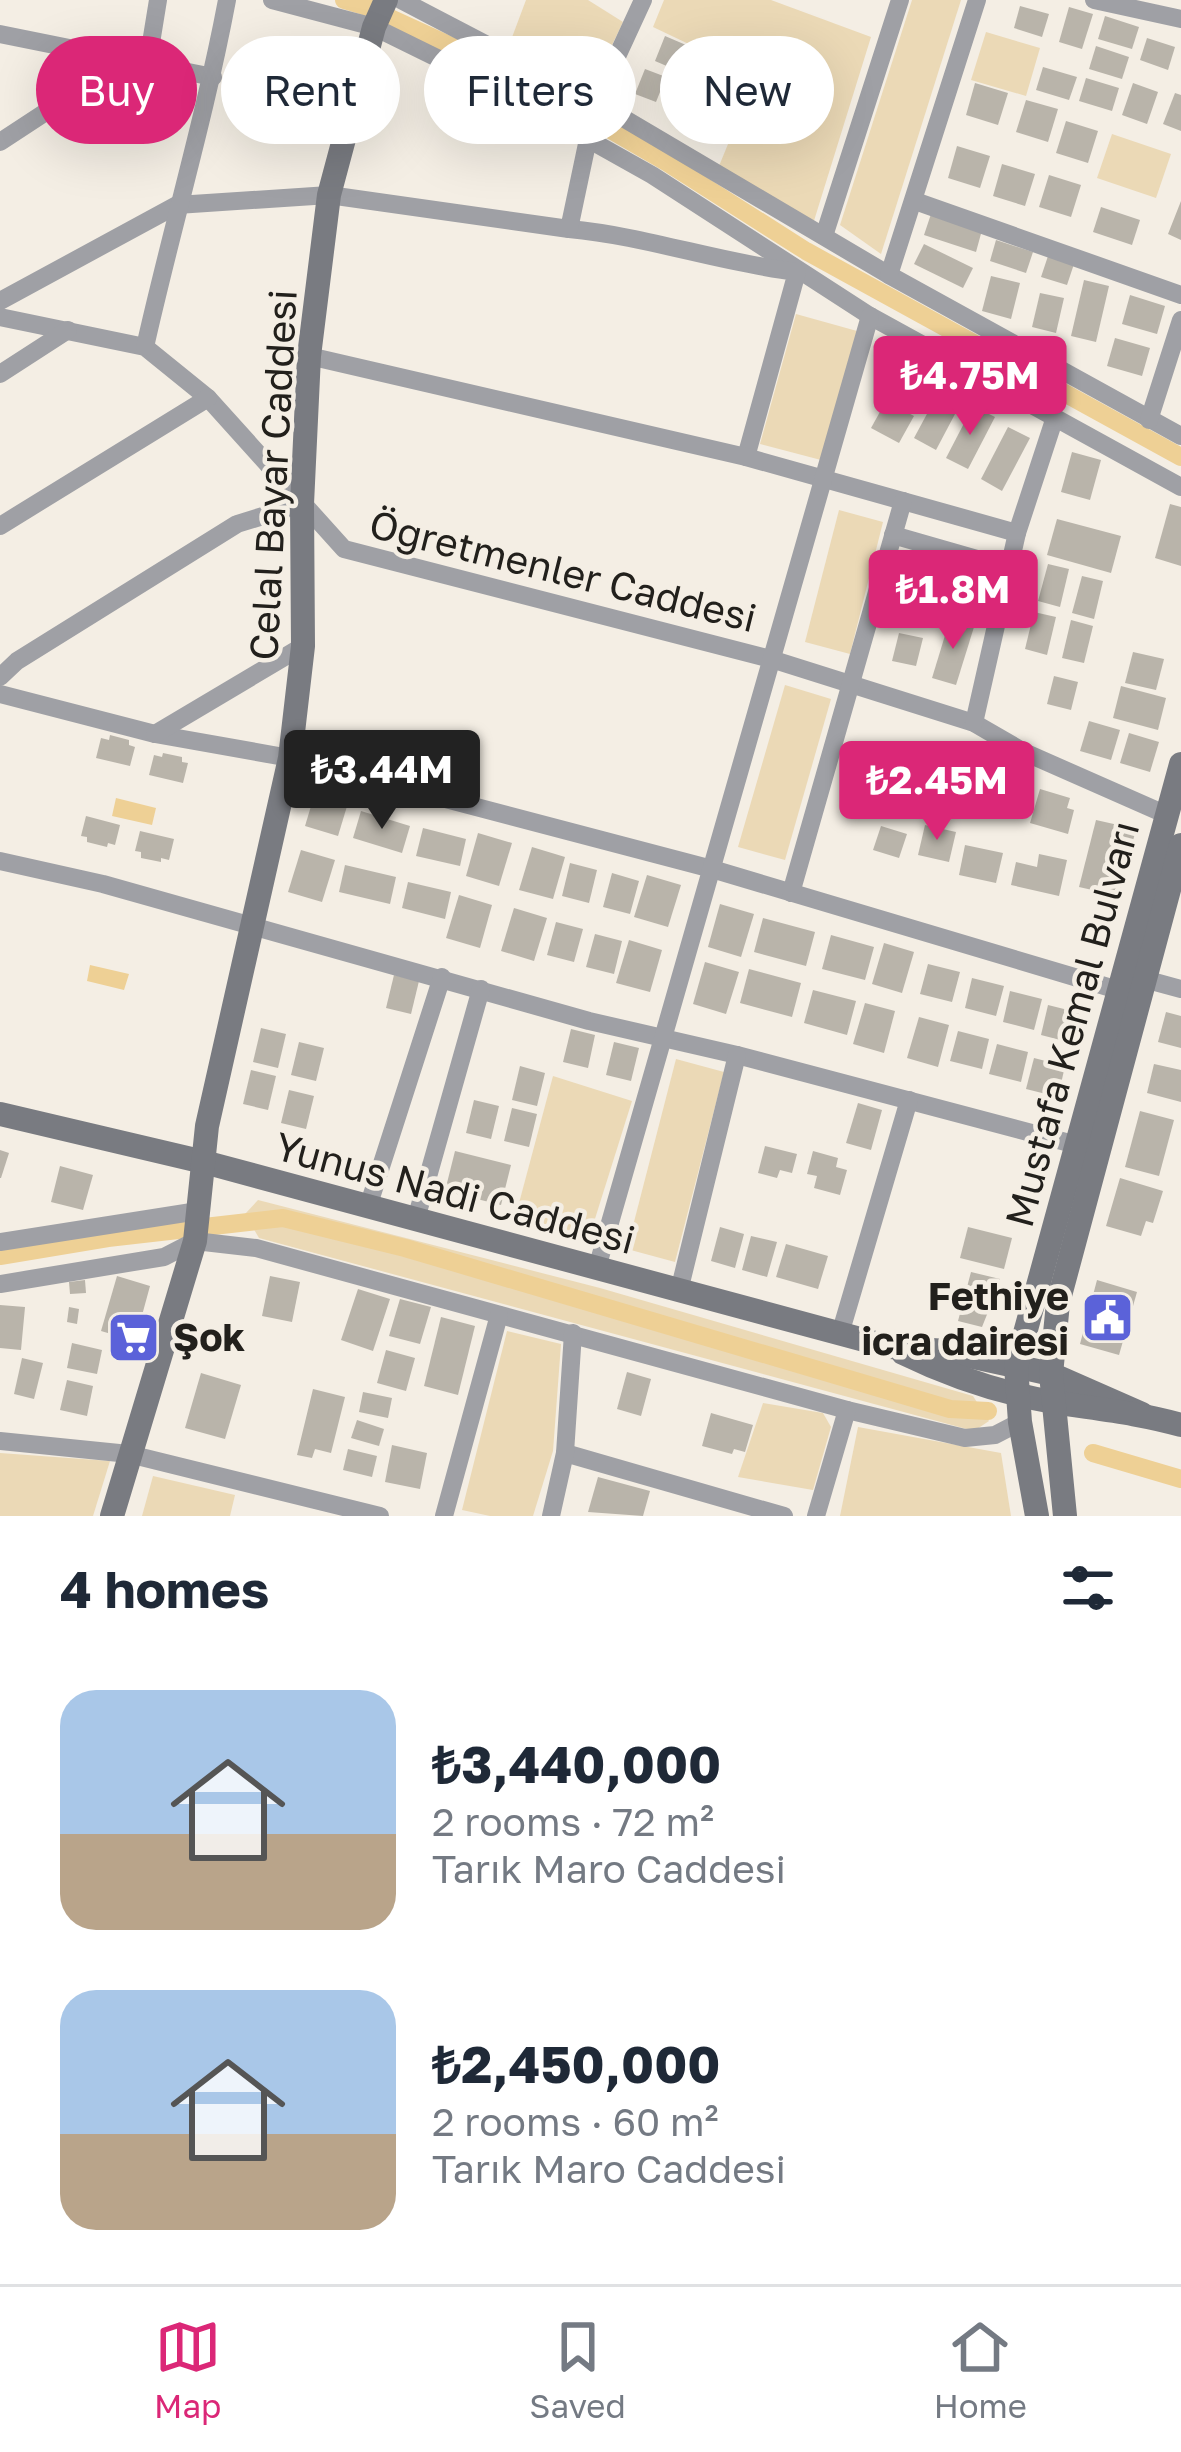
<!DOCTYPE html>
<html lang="en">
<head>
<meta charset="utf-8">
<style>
  :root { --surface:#fff; --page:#f2f2f3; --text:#1f2937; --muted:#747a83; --line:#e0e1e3; --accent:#db2777 }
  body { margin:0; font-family:"Golos Text",sans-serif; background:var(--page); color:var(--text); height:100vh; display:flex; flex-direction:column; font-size:45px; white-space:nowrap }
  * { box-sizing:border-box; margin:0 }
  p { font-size:39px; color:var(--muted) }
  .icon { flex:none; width:66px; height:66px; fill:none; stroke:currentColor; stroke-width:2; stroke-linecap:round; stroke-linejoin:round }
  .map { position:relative; height:1516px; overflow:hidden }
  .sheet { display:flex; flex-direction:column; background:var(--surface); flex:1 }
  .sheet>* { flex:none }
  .hud { position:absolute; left:36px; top:36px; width:1110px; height:108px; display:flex; gap:24px }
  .price { position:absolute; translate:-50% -102px; padding:0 27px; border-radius:12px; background:var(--accent); color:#fff; font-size:39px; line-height:78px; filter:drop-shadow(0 3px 6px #0008) }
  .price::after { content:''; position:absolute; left:50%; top:72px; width:36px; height:27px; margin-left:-18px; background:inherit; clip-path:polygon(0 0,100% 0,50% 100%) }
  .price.on { background:#222; color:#fff }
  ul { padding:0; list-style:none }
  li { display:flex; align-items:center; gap:36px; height:300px; padding:0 60px }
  li span { display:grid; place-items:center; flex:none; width:336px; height:240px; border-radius:36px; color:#555 }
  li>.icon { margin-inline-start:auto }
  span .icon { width:144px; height:144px; fill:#fffc; stroke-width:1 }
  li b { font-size:51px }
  h2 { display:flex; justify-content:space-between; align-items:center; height:144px; padding:0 60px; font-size:51px }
  .chip { padding:0 42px; border-radius:54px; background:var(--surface); box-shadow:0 12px 48px #0002; font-size:42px; line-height:108px }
  .chip.on { background:var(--accent); color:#fff }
  .dock { display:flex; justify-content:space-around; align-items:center; height:168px; border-top:3px solid var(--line); background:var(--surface); font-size:33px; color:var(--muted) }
  .dock a { display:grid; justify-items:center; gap:6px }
  .dock .on { color:var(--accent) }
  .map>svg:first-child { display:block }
</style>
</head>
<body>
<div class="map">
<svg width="1181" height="1516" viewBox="0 0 1181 1516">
  <rect width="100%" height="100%" fill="#f4eee4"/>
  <g fill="#ebd9b6">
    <polygon points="526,0 588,0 623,22 591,89 511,40"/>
    <polygon points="664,0 771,0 871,37 813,224 719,166 756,76 653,27"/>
    <polygon points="912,0 961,0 881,254 840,225"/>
    <polygon points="986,32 1040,48 1026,96 971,80"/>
    <polygon points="1112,134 1171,154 1156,198 1097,178"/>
    <polygon points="796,314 857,331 821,460 760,444"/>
    <polygon points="839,510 883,522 850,654 805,642"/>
    <polygon points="785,685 831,699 785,860 738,847"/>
    <polygon points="676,1059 724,1072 675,1262 627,1249"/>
    <polygon points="553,1076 632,1101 588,1241 515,1218"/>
    <polygon points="258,1200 600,1288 973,1396 989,1421 974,1431 259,1238 245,1214"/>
    <polygon points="507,1331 561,1344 553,1451 533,1516 490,1516 462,1510"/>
    <polygon points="763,1403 823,1413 831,1427 813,1490 738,1477"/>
    <polygon points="858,1427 1001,1453 1011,1516 840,1516"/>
    <polygon points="0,1453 110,1461 93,1516 0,1516"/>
    <polygon points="153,1476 235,1495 230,1516 142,1516"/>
  </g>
  <g fill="#eed095">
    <polygon points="116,798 156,808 152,825 112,816"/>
    <polygon points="90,965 129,974 124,990 87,981"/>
  </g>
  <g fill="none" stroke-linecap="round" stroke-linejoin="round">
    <g stroke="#eed095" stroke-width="18">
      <polyline points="344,0 364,6 519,77 666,162 806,251 1181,457"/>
      <polyline points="0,1256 108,1238 283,1218 405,1248 950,1409 988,1411"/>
      <polyline points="1093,1453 1181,1479"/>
    </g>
  </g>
  <g fill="#b9b4aa">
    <polygon points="1020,6 1049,14 1042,37 1014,28"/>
    <polygon points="1069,7 1093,14 1082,49 1059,42"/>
    <polygon points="1105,16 1139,27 1132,49 1098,39"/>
    <polygon points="665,36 686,45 676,70 655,61"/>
    <polygon points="1147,38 1175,47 1168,70 1140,60"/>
    <polygon points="1096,46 1129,57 1122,79 1089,69"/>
    <polygon points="716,60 737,68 726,93 706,85"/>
    <polygon points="1043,67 1077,77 1069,100 1036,90"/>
    <polygon points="645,69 666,77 656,102 635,94"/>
    <polygon points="1086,78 1119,88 1112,111 1079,101"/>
    <polygon points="975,83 1008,93 998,125 966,115"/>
    <polygon points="1133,83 1158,92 1147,124 1122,115"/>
    <polygon points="1175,93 1181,95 1181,131 1163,124"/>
    <polygon points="1026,100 1058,109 1048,142 1016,132"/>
    <polygon points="698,106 719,114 709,139 688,130"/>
    <polygon points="1066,121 1098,131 1088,163 1056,153"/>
    <polygon points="957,146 990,156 980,188 948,178"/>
    <polygon points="1002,164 1035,174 1025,206 993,196"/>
    <polygon points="1049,175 1081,185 1071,217 1039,207"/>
    <polygon points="1181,201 1181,240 1168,234"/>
    <polygon points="1101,207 1140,220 1132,245 1093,232"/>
    <polygon points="931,214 982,230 976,252 924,235"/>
    <polygon points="996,240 1033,252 1026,273 990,261"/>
    <polygon points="924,244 973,268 963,288 914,264"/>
    <polygon points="1048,256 1074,264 1067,285 1041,277"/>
    <polygon points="991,276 1020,283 1011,319 982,311"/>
    <polygon points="1084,280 1109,286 1096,342 1071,336"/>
    <polygon points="1040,293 1064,298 1056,333 1032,327"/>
    <polygon points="1130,295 1165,306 1157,334 1122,324"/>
    <polygon points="1115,338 1150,348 1142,376 1107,366"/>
    <polygon points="902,363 930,378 915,406 887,391"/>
    <polygon points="942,386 964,397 936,450 914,438"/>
    <polygon points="886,401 914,416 899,443 871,428"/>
    <polygon points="973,406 995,417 968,469 946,458"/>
    <polygon points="1008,427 1030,438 1002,491 981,479"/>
    <polygon points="1072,452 1101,460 1090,500 1061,492"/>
    <polygon points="1170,504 1181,507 1181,566 1155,558"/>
    <polygon points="1057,519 1121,536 1111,573 1047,555"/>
    <polygon points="1048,564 1069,569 1060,607 1038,601"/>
    <polygon points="1082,576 1103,581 1094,619 1072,613"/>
    <polygon points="910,578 941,586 934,616 903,609"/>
    <polygon points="1034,612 1056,617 1047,655 1025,649"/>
    <polygon points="950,619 974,627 956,685 932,678"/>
    <polygon points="1071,620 1093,626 1084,663 1062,658"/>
    <polygon points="899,633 923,638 916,666 892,661"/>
    <polygon points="1133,652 1164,659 1156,690 1125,683"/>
    <polygon points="1054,676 1078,682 1071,710 1047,704"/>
    <polygon points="1121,686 1166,698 1158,730 1113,718"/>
    <polygon points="1089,721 1120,730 1111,760 1080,751"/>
    <polygon points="1129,733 1159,742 1150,772 1120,763"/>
    <polygon points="110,735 129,740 129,745 135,747 130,766 96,758 101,738 109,740"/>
    <polygon points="163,753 182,757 182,762 188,763 183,783 149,775 154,755 162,757"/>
    <polygon points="941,759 976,768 967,804 931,795"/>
    <polygon points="318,783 351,793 338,836 305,826"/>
    <polygon points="1040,789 1070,798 1067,808 1074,810 1068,834 1030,823"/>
    <polygon points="361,811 410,826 402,853 353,838"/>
    <polygon points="86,816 120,825 115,845 108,843 107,847 87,842 87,837 81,836"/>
    <polygon points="1096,820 1136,829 1119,896 1079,887"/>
    <polygon points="925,825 956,832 949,862 918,855"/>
    <polygon points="881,826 907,834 899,858 873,850"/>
    <polygon points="423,828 466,839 460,866 416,856"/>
    <polygon points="140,831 174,839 169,860 161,858 161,862 141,858 141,852 135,851"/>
    <polygon points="478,833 512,843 499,886 466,876"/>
    <polygon points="965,845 1003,853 996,883 959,875"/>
    <polygon points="532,847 565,857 553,899 519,890"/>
    <polygon points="301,850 335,860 322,902 288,892"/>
    <polygon points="1039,854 1067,860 1059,896 1011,885 1016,862 1037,867"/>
    <polygon points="570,863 597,870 589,903 562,896"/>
    <polygon points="345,865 396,877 390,904 339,892"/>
    <polygon points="612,873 639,881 630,914 603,907"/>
    <polygon points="647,875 681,885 668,927 634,917"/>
    <polygon points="408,882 451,892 445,919 402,908"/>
    <polygon points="459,895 492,905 480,948 446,938"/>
    <polygon points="720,904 754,914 741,957 708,947"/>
    <polygon points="514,908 547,918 534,961 501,951"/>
    <polygon points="763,918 815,932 806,966 754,952"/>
    <polygon points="556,922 583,929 574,962 547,955"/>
    <polygon points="595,934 622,941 614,974 586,967"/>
    <polygon points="831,935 874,947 865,980 822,969"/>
    <polygon points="629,940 662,950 650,992 616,983"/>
    <polygon points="884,943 914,952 902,993 872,984"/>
    <polygon points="705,962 739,972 726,1014 693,1004"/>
    <polygon points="928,964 960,972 952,1002 920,994"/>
    <polygon points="749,969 801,983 792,1017 740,1003"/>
    <polygon points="394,975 419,981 411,1014 386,1008"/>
    <polygon points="972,978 1004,986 996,1016 965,1008"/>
    <polygon points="813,990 856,1001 847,1035 804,1023"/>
    <polygon points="1010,991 1042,999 1034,1030 1003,1022"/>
    <polygon points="865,1003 895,1011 884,1053 853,1044"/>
    <polygon points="1048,1005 1080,1013 1072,1043 1041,1035"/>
    <polygon points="1166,1012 1181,1016 1181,1048 1158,1042"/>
    <polygon points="919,1017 949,1025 938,1067 907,1058"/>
    <polygon points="261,1028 286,1034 278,1068 253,1062"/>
    <polygon points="571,1029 595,1035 588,1068 563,1062"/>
    <polygon points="958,1031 989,1039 982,1069 950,1061"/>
    <polygon points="299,1042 324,1048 316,1081 291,1075"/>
    <polygon points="614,1042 639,1048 631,1081 606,1075"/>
    <polygon points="997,1044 1028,1052 1021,1082 989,1074"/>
    <polygon points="1034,1058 1065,1066 1058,1097 1026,1089"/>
    <polygon points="1154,1064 1181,1070 1181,1102 1147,1093"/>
    <polygon points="520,1066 545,1073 537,1106 512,1100"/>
    <polygon points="251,1070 276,1076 268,1110 243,1104"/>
    <polygon points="289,1090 314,1096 306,1129 281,1123"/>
    <polygon points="474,1100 499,1106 491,1139 466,1133"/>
    <polygon points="858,1103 882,1110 871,1150 846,1143"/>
    <polygon points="512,1108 537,1114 529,1147 504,1141"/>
    <polygon points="1140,1111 1174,1120 1159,1176 1125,1167"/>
    <polygon points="765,1146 797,1154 792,1173 780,1170 777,1178 758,1173"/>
    <polygon points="0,1150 9,1153 1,1178 0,1178"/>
    <polygon points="455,1151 511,1165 501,1205 445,1191"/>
    <polygon points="813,1151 838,1158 836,1167 847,1170 840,1195 814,1188 817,1176 807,1174"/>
    <polygon points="60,1166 93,1175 83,1210 51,1202"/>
    <polygon points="1120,1178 1163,1191 1153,1223 1146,1221 1141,1236 1106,1226"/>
    <polygon points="720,1227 744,1234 735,1268 711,1261"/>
    <polygon points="968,1227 1012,1238 1004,1269 960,1258"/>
    <polygon points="751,1236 777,1242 767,1277 742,1270"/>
    <polygon points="786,1244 828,1256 818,1289 776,1277"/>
    <polygon points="971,1272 1000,1279 993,1307 990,1307 982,1327 958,1321"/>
    <polygon points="117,1276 150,1286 135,1341 101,1331"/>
    <polygon points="270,1276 300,1282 292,1322 262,1316"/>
    <polygon points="85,1280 86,1293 70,1294 69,1282"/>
    <polygon points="1097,1280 1137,1292 1119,1355 1080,1344"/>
    <polygon points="358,1289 390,1299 373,1351 341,1340"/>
    <polygon points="400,1299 431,1307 420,1344 389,1336"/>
    <polygon points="0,1305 25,1307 21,1350 0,1348"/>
    <polygon points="69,1307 79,1309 77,1324 67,1322"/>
    <polygon points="441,1317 475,1326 458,1395 424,1386"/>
    <polygon points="72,1343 102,1350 97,1374 67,1368"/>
    <polygon points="386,1350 415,1358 406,1391 377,1383"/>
    <polygon points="22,1358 43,1363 34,1399 14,1394"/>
    <polygon points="627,1372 651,1379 641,1416 617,1409"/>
    <polygon points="201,1373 241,1385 225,1439 185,1428"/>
    <polygon points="67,1380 93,1386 87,1416 60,1410"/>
    <polygon points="313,1389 345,1397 331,1453 315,1449 312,1458 297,1455"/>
    <polygon points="363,1392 392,1398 388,1418 359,1412"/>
    <polygon points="711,1413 753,1425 745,1452 734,1449 732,1454 702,1446"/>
    <polygon points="357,1420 384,1429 379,1446 351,1438"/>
    <polygon points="392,1445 427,1453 420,1489 385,1482"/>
    <polygon points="348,1449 377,1456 372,1477 343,1470"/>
    <polygon points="598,1477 650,1491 643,1516 588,1512"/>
  </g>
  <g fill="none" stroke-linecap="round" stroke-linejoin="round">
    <g stroke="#9fa0a5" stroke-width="18">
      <polyline points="272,0 374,27 488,83 652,175 870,316 1181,487"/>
      <polyline points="401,0 596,102 889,275 1181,436"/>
      <polyline points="1094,0 1181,19"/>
      <polyline points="0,34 213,77"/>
      <polyline points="596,102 643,0"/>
      <polyline points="0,142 151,43 158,0"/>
      <polyline points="915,201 1181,295"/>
      <path d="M569,229C646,236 720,263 797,272L746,457"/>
      <polyline points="824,236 900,0"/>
      <polyline points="889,275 977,0"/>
      <polyline points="0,301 177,205 329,195 569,229 588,139"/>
      <polyline points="0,317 145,347 208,398 344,549 771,659 974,723 1024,752 1167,815"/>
      <path d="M145,347C171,231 205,117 227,0"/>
      <polyline points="309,356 746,457 1017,533"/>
      <polyline points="0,374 68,330"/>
      <polyline points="1149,420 1181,320"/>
      <polyline points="0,526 208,398"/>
      <polyline points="893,535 1008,568"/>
      <polyline points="0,677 17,661 237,524 302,504"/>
      <polyline points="0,694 155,734 290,758 712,869 1118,990"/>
      <polyline points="974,723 1017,533 1055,417"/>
      <polyline points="155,734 303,646"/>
      <polyline points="0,861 103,884 589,1021 737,1055 1077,1145"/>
      <polyline points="791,893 903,501"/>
      <polyline points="1144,979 1181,989"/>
      <polyline points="368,1207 442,977"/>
      <polyline points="416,1219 481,989"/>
      <polyline points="0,1242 198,1211"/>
      <polyline points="597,1268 870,316"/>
      <polyline points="0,1284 164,1257 195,1241 256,1248 847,1410 965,1438 995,1435 1020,1422"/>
      <polyline points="679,1291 737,1055"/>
      <polyline points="840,1334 909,1100"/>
      <polyline points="0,1441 129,1454 380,1516"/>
      <polyline points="565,1453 784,1516"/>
      <polyline points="444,1516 499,1315"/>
      <polyline points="551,1516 565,1453 573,1333"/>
      <polyline points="816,1516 847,1410"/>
    </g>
    <g stroke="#797b81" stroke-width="24">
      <polyline points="0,1114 204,1162 890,1347 946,1351 1051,1374 1142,1414"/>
      <path d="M903,1353C950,1376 1001,1393 1053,1402C1097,1409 1139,1413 1181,1425"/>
      <polyline points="112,1516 195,1241 207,1126 290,758 303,646 302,504 309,356 329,195 374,27 386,0"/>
      <polyline points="1037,1516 1020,1422 1016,1366 1181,764"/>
      <polyline points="1065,1516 1051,1374 1058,1303 1181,845"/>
    </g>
  </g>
  <defs>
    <symbol id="civic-square" viewBox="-11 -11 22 22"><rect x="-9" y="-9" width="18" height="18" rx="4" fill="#5b62d9" stroke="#f4eee4"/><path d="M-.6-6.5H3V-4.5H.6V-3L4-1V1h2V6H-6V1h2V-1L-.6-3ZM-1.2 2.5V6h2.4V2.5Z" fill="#fff"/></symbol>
    <symbol id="supermarket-square" viewBox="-11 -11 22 22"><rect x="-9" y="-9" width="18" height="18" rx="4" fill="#5b62d9" stroke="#f4eee4"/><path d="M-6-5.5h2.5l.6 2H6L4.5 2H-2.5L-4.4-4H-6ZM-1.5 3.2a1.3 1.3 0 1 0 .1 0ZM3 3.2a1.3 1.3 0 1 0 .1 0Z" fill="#fff"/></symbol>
  </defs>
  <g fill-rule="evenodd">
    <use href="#civic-square" x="1078" y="1288" width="59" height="59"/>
    <use href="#supermarket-square" x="104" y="1308" width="59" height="59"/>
  </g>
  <g text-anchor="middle" stroke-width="9" stroke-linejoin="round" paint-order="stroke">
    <g font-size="39" fill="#22201c" stroke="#f4eee4">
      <text transform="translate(273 475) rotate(-87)" y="14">Celal Bayar Caddesi</text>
      <text transform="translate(563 571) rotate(14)" y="14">Öğretmenler Caddesi</text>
      <text transform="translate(1072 1024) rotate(-75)" y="14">Mustafa Kemal Bulvarı</text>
      <text transform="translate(455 1193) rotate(15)" y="14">Yunus Nadi Caddesi</text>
    </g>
    <g font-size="39" font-weight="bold" fill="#22201c" stroke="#f4eee4" text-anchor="end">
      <text x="1069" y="1310">Fethiye<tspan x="1069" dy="45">icra dairesi</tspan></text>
      <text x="173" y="1351" text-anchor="start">Şok</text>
    </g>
  </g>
</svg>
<b class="price" style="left:970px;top:438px">₺4.75M</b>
<b class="price" style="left:953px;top:652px">₺1.8M</b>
<b class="price on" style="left:382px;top:832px">₺3.44M</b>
<b class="price" style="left:937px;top:843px">₺2.45M</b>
<div class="hud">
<a class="chip on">Buy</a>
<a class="chip">Rent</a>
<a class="chip">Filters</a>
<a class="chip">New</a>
</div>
</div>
<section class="sheet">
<h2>4 homes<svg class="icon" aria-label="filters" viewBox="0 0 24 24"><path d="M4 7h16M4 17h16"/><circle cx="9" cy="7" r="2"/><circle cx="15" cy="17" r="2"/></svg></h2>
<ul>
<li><span style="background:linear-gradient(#a9c7e8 60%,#b9a48a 0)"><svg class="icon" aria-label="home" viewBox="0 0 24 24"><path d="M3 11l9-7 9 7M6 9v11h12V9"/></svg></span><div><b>₺3,440,000</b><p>2 rooms · 72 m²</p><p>Tarık Maro Caddesi</p></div></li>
<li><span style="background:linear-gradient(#a9c7e8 60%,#b9a48a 0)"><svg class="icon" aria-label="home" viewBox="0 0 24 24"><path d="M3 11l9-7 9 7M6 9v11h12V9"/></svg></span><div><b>₺2,450,000</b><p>2 rooms · 60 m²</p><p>Tarık Maro Caddesi</p></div></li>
</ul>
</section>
<nav class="dock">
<a class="on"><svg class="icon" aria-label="map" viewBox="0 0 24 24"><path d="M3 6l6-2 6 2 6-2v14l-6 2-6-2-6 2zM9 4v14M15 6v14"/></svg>Map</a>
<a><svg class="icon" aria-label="saved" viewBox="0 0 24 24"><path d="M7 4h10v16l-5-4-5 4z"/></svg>Saved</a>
<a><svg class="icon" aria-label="home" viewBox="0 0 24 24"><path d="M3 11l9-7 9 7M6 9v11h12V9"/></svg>Home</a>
</nav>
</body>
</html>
